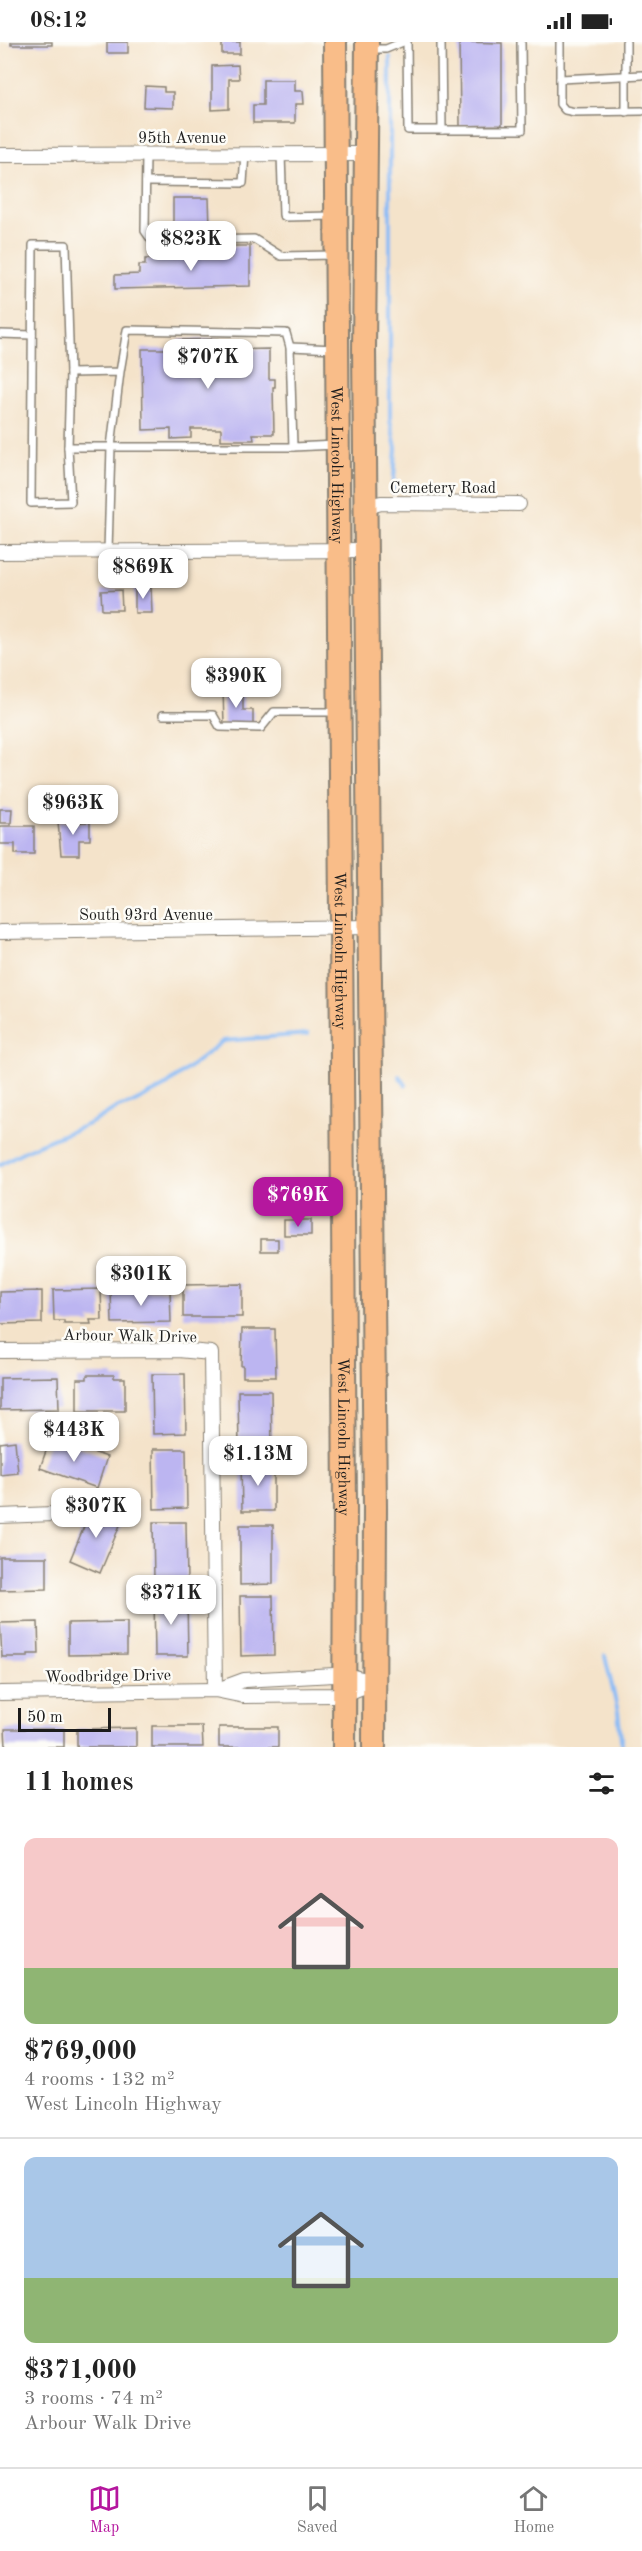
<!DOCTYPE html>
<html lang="en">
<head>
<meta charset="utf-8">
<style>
  :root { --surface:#fff; --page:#f2f2f2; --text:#222; --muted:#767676; --line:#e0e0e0; --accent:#b5179e }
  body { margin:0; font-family:"Old Standard TT",serif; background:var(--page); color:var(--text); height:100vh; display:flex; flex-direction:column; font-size:22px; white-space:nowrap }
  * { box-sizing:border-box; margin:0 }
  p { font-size:20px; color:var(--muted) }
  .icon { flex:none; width:33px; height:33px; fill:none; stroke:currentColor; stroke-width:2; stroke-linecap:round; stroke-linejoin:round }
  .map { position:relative; height:1705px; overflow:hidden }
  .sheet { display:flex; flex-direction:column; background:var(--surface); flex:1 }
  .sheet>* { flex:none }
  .scale { position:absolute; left:18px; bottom:15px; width:93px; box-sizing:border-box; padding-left:6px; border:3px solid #1c1c1c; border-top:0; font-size:16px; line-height:21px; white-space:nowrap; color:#1c1c1c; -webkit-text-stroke:4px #fdfcf7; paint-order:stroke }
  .price { position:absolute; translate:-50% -51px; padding:0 14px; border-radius:12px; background:#fff; color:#222; font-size:20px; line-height:39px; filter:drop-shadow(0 2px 3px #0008) }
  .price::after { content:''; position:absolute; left:50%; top:36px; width:18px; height:14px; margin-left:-9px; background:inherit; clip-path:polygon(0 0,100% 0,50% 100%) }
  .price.current { background:var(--accent); color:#fff }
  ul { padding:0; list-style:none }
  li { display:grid; align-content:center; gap:12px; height:318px; padding:0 24px }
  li+li { border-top:2px solid var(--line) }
  li span { display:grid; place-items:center; height:186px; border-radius:12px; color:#555 }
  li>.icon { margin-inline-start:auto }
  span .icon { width:108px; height:108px; fill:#fffc; stroke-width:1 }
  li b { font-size:26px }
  h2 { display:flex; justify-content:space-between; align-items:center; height:72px; padding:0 24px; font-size:26px }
  .status { display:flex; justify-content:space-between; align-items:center; height:42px; padding:0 30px; background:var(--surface); direction:ltr }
  .status svg { height:16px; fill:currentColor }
  .tab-bar { display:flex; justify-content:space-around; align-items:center; height:84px; border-top:2px solid var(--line); background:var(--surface); font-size:16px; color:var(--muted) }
  .tab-bar a { display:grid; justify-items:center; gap:3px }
  .tab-bar .current { color:var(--accent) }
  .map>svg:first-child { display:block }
</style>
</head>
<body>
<div class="status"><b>08:12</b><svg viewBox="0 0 49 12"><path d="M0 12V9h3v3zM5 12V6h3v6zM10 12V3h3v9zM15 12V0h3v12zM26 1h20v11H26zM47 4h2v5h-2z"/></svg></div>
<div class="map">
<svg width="642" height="1705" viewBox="0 0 642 1705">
  <rect width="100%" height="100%" fill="#fdfcf7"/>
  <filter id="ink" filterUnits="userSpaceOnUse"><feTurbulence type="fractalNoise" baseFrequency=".0167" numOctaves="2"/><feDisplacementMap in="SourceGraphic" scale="12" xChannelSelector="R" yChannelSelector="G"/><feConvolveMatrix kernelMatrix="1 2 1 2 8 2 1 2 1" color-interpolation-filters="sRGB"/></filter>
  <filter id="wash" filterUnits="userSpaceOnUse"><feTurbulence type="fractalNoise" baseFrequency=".008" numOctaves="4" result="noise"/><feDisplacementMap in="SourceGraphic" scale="24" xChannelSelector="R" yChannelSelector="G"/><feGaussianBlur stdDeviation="1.35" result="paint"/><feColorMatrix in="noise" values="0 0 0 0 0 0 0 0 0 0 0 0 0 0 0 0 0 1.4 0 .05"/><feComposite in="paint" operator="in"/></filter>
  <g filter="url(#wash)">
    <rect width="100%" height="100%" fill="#f4e3ca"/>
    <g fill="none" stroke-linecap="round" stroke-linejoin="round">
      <g stroke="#89bbf6" stroke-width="4">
        <polyline points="390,15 390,378 396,406 393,451"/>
        <polyline points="399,1034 406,1043"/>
        <path d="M0,1123C29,1104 62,1094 93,1080C105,1074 117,1062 131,1062L164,1045L223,999L308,992"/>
        <polyline points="605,1614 618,1670 622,1705"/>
      </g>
    </g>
    <g id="blocks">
      <g fill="#bcb5f1">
        <rect x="11" y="0" width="41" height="3"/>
        <rect x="107" y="0" width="21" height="11"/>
        <rect x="222" y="0" width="18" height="12"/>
        <polygon points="459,0 502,1 502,83 460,84"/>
        <polygon points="238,23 239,37 229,37 229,67 212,68 212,24"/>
        <polygon points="263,38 295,38 295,49 303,49 304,62 295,62 295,81 253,81 253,63 263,63"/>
        <polygon points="145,44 164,45 164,50 173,50 173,66 144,65"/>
        <polygon points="173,156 209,156 210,185 173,185"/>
        <polygon points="231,204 250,204 250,244 115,247 115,233 139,232 139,223 145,223 145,217 231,215"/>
        <polygon points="218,297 218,308 269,307 269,337 275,337 275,345 273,345 274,392 253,392 254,398 221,398 221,387 191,387 191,396 171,397 171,387 143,388 142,307 179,307 179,298"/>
        <polygon points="135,545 151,545 152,571 135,571"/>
        <polygon points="121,548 122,568 102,568 101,549"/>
        <polygon points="223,646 243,646 243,668 253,668 253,684 224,684"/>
        <polygon points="0,767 12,767 11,781 0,781"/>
        <polygon points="58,780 90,780 90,798 79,798 79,813 61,813"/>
        <polygon points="0,784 34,784 34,812 15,812 15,802 0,802"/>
        <rect x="284" y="1178" width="27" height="15"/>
        <rect x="261" y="1197" width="17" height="12"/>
        <polygon points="242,1242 242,1275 183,1275 183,1243"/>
        <polygon points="101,1247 102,1278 90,1278 91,1282 64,1282 64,1279 54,1279 53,1248"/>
        <polygon points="170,1248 171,1280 112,1281 111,1249"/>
        <polygon points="42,1249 42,1281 0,1282 0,1250"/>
        <polygon points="242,1287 275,1287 276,1335 243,1335 243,1324 241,1324"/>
        <polygon points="152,1332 185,1332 186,1391 153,1392"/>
        <polygon points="87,1333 114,1333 114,1336 125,1336 125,1369 77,1369 77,1337 87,1337"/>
        <polygon points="58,1335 59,1367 0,1368 0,1336"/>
        <polygon points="238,1349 271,1349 272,1408 239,1408"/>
        <polygon points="51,1395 107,1415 97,1446 40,1426"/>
        <polygon points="15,1399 18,1431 0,1433 0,1401"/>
        <polygon points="153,1407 186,1407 187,1466 154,1467"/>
        <polygon points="241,1421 274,1421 274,1469 242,1469"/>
        <polygon points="93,1463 123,1476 100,1531 70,1518"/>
        <polygon points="153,1480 186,1480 187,1539 154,1539"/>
        <polygon points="240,1483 273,1483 273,1542 240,1543"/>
        <polygon points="0,1515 47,1515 47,1547 0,1548"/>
        <polygon points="187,1554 188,1614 155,1614 154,1555"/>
        <polygon points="240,1554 273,1554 274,1613 241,1614"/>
        <polygon points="38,1580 39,1612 28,1612 28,1615 2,1615 0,1581"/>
        <polygon points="127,1580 127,1612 68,1613 68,1581"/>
        <polygon points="152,1684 202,1684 203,1705 152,1705"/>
        <rect x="219" y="1685" width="59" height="20"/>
        <polygon points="136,1686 136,1705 77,1705 77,1687"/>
        <polygon points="5,1687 64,1687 64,1705 6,1705"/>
      </g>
    </g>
  </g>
  <g filter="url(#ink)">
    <use href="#blocks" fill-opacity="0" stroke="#888073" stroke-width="1.5"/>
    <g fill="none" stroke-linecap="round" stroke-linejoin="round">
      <defs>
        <g id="service">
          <polyline points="407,0 408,88 522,88 521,0"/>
          <polyline points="441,0 442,88"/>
          <polyline points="560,0 560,62 565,68 575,70 642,69"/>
          <polyline points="369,7 386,7 403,0"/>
          <polyline points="560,37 642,33"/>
          <polyline points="626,70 626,0"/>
          <polyline points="146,111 145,189 152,199 254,197 281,214 334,213"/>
          <polyline points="281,112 283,173 286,175 332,174"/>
          <polyline points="146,140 243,141 245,111"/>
          <polyline points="0,292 32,293"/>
          <polyline points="335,307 290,305 293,405 336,403"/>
          <polyline points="120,330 111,405 68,405 71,460 31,461 33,203 66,203 70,331 120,330 127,288 286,291 290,305"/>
          <polyline points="68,405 70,331"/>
          <polyline points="108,509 111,405 293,405"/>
          <polyline points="163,673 213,673 220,685 261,686 274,670 336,670"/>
        </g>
        <g id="minor">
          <polyline points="0,113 365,112"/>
          <polyline points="367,465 381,461 519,462"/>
          <polyline points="0,510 367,508"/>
          <polyline points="0,890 370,885"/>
          <polyline points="0,1309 178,1308 211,1311 215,1648"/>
          <polyline points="0,1474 54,1472"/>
          <polyline points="217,1648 244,1638 334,1633 345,1633 375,1640"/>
          <polyline points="0,1651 215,1648 244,1654 334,1653 345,1652 375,1640"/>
        </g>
        <g id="primary">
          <path id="s1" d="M335,0L345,1465L344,1705"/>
          <polyline points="367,0 364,307 375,1465 374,1705"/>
        </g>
      </defs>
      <use href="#service" stroke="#888073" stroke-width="10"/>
      <use href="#minor" stroke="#888073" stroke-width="16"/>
      <use href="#primary" stroke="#888073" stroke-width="26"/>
      <use href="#service" stroke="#fff" stroke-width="7"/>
      <use href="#minor" stroke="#fff" stroke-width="14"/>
      <use href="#primary" stroke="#f9bd89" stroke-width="22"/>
    </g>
  </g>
  <g text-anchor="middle" stroke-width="5" stroke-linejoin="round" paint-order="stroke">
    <g font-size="16" fill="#1c1c1c" stroke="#fdfcf7">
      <text x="182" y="101">95th Avenue</text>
      <text dy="6" stroke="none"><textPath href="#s1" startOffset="423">West Lincoln Highway</textPath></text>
      <text x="443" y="451">Cemetery Road</text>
      <text x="146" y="878">South 93rd Avenue</text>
      <text dy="6" stroke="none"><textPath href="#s1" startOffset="909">West Lincoln Highway</textPath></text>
      <text transform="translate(130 1293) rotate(1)" y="6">Arbour Walk Drive</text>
      <text dy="6" stroke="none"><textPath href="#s1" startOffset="1395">West Lincoln Highway</textPath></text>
      <text transform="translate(108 1633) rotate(-1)" y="6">Woodbridge Drive</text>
    </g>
  </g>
</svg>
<div class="scale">50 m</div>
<b class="price" style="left:191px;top:230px">$823K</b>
<b class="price" style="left:208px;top:348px">$707K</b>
<b class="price" style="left:143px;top:558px">$869K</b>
<b class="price" style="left:236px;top:667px">$390K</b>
<b class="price" style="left:73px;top:794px">$963K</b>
<b class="price current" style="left:298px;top:1186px">$769K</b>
<b class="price" style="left:141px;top:1265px">$301K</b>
<b class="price" style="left:74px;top:1421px">$443K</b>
<b class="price" style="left:258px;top:1445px">$1.13M</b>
<b class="price" style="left:96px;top:1497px">$307K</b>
<b class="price" style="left:171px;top:1584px">$371K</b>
</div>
<section class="sheet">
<h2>11 homes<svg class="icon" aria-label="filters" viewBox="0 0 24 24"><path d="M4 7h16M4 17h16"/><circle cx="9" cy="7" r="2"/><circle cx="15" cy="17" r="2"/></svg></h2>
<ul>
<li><span style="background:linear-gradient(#f6c9c9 70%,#8fb573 0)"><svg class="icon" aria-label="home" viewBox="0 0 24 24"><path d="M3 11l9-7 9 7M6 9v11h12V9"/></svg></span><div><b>$769,000</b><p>4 rooms · 132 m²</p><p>West Lincoln Highway</p></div></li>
<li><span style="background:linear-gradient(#a9c7e8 65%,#8fb573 0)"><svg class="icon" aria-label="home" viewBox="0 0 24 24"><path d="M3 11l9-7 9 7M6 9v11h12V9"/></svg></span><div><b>$371,000</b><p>3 rooms · 74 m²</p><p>Arbour Walk Drive</p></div></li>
</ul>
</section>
<nav class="tab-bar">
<a class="current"><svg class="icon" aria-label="map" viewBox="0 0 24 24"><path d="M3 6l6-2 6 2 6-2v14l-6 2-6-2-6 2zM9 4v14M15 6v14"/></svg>Map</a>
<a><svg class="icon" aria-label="saved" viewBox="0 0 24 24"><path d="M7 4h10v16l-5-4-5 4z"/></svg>Saved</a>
<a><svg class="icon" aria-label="home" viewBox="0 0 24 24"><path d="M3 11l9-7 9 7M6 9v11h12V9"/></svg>Home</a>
</nav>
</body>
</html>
